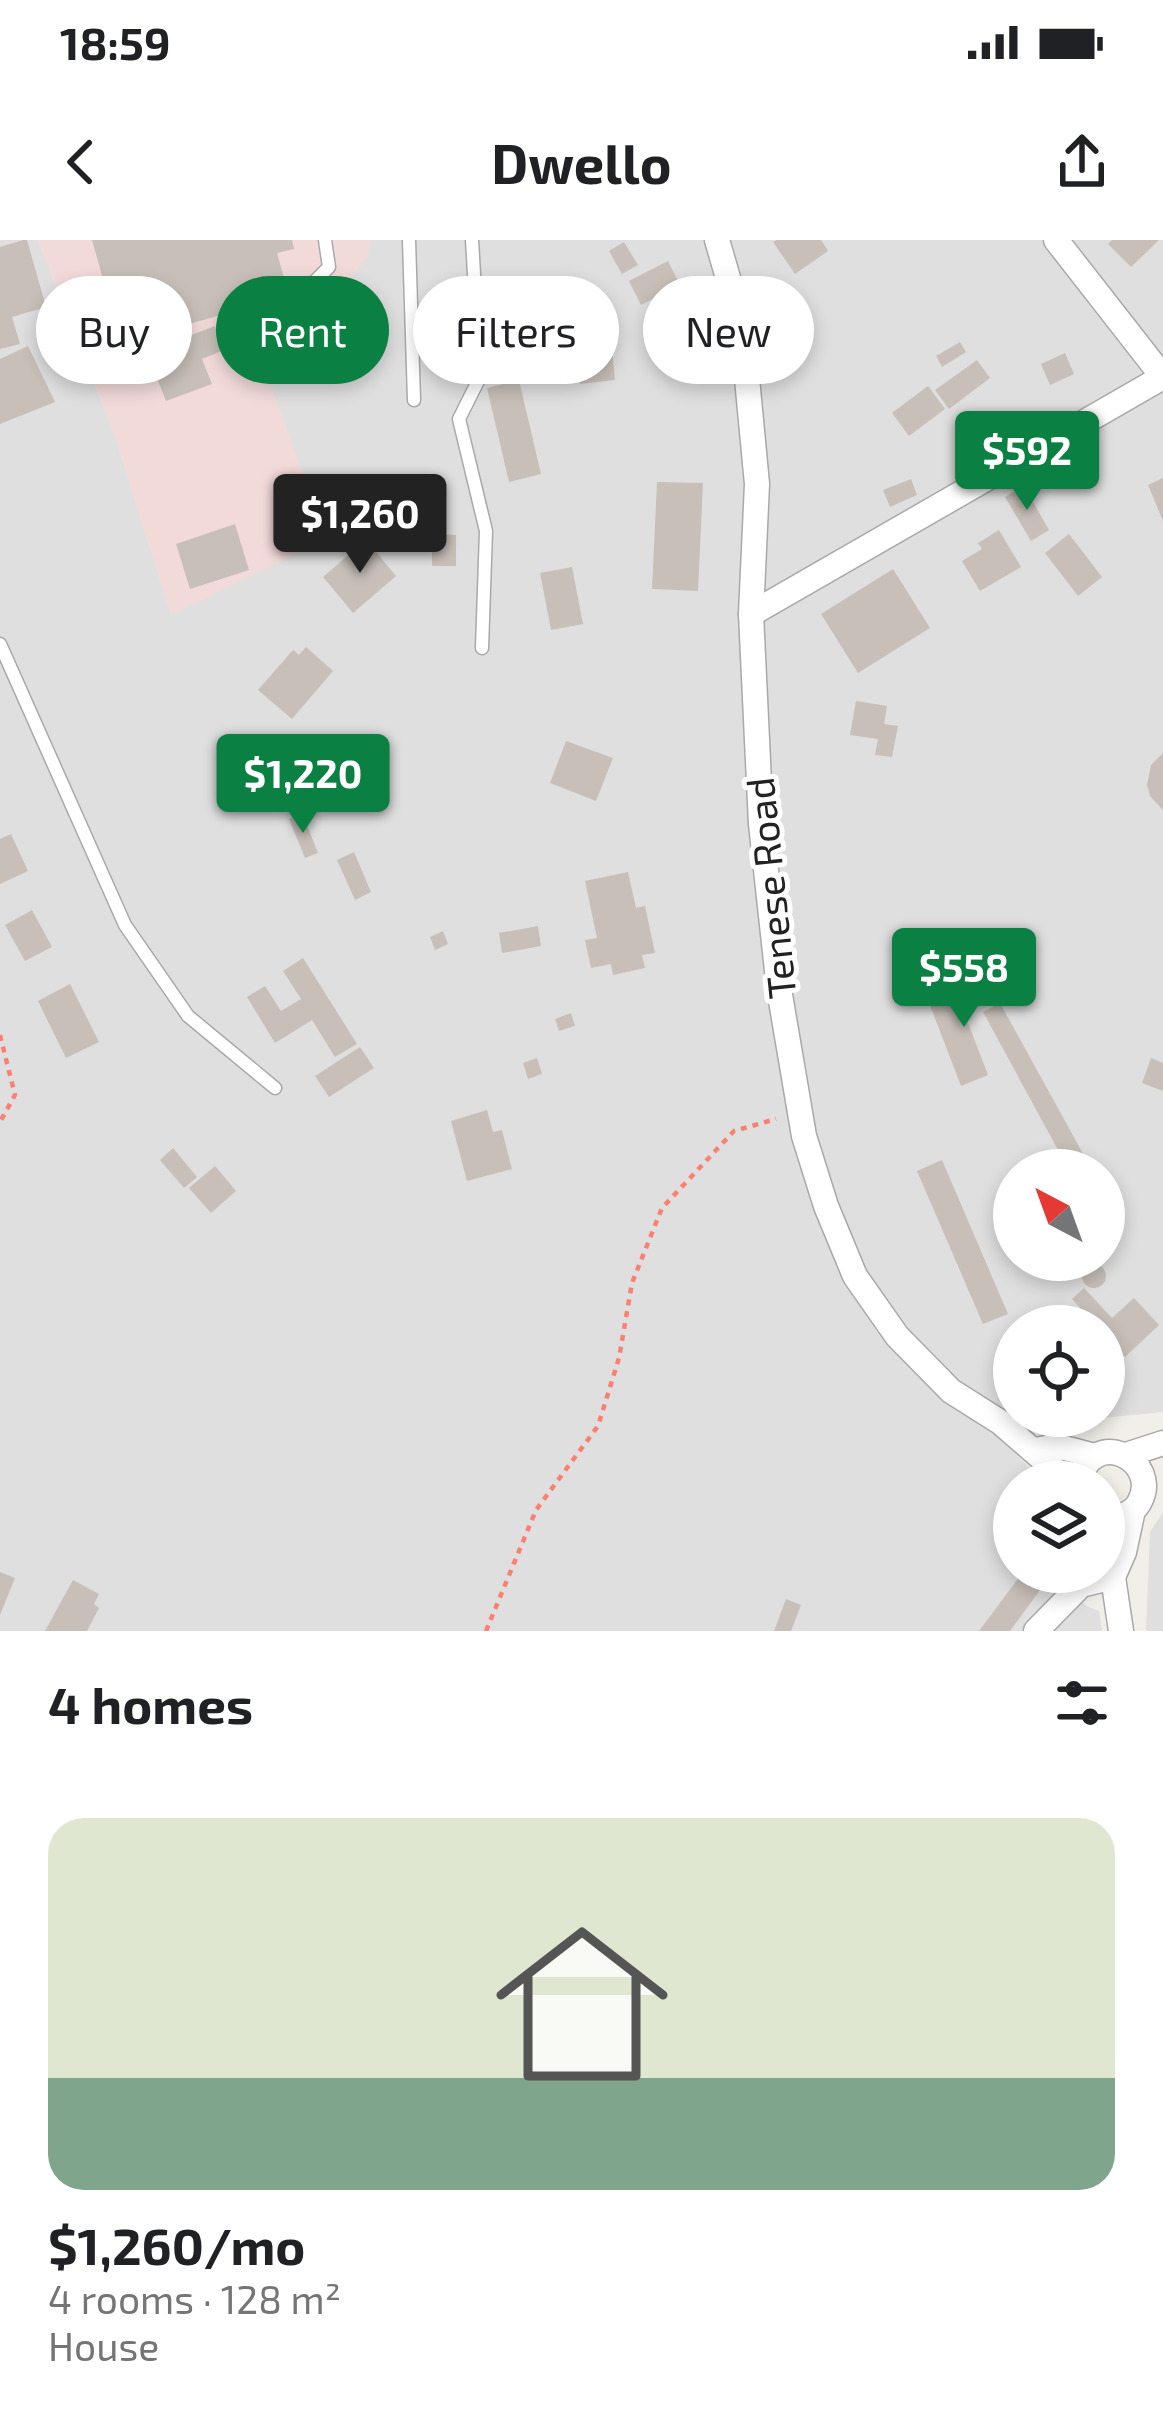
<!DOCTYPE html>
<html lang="en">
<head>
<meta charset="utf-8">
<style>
  :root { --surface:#fff; --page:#f2f2f2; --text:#202124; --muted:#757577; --accent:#0b8043 }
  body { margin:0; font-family:"Exo 2",sans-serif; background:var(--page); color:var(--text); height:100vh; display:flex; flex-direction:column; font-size:45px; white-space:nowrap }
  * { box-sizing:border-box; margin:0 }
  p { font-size:39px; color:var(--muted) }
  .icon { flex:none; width:66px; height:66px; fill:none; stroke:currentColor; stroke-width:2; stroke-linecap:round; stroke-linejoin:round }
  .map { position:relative; height:1391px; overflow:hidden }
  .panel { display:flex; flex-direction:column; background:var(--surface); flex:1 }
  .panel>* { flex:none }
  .banner { position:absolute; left:36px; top:36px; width:1092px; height:108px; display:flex; gap:24px }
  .needle { width:78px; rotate:319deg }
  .controls { position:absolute; left:993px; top:909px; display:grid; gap:24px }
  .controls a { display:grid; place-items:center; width:132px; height:132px; border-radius:50%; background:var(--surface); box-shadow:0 6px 18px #0003; font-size:60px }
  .price { position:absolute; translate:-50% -102px; padding:0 27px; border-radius:12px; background:var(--accent); color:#fff; font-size:39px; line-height:78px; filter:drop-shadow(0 3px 6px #0008) }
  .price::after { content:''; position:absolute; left:50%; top:72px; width:36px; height:27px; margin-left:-18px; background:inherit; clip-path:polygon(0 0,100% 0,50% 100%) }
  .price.current { background:#222; color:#fff }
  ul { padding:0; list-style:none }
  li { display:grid; align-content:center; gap:24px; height:636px; padding:0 48px }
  li span { display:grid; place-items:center; height:372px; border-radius:36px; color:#555 }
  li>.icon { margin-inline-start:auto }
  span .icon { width:216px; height:216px; fill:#fffc; stroke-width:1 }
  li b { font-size:51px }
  h2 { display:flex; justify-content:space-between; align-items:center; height:144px; padding:0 48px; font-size:51px }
  .pill { padding:0 42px; border-radius:54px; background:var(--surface); box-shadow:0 6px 18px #0003; font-size:42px; line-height:108px }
  .pill.current { background:var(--accent); color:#fff }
  .status { display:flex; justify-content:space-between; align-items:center; height:84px; padding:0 60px; background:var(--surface); direction:ltr }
  .status svg { height:33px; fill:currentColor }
  header { display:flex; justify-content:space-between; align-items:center; height:156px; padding:0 48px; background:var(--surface); font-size:54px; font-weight:700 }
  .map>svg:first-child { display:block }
</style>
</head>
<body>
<div class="status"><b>18:59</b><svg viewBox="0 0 49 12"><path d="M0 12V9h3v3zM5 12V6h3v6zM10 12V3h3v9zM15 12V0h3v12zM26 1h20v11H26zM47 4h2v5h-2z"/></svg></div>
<header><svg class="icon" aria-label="back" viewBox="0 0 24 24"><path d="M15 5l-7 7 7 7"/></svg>Dwello<svg class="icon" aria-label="share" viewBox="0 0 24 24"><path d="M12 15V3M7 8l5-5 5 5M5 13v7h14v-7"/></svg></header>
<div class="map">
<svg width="1163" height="1391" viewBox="0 0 1163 1391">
  <rect width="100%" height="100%" fill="#f2efe9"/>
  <g fill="#e0dfdf" fill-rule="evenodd">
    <path d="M0,0H38L115,195L171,374L256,106L324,72L367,15L370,0H1163V1172L1073,1181L1057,1176H1104V1086H1014V1176H1043L1017,1215L1043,1242H1014V1332H1062L1060,1337L1088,1367L1099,1371L1102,1391H0ZM1014,930H1104V1020H1014Z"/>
    <polygon points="1163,1272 1163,1391 1146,1391 1150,1292"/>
  </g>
  <polygon fill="#f2dad9" points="38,0 370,0 368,15 324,72 256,106 327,298 171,375 115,195"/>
  <g fill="#c7bfb8">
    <polygon points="23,0 27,0 46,67 12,77 20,104 0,109 0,7"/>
    <polygon points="92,0 292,0 294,9 277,13 289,56 121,103"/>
    <polygon points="777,0 821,0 828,11 795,34 773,2"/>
    <polygon points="1112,0 1159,0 1131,27 1108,4"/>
    <polygon points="624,2 638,25 622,34 609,11"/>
    <polygon points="668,21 680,45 641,65 629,41"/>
    <polygon points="583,39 608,80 592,89 568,48"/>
    <polygon points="215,86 224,110 202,119 212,144 166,161 155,133 139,140 131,118"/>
    <polygon points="960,102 966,112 942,127 936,116"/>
    <polygon points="28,106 55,162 0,184 0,119"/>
    <polygon points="612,109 615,140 580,144 577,112"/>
    <polygon points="1065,113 1074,134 1050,145 1041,124"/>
    <polygon points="977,120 990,138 949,169 935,150"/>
    <polygon points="519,140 541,234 509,242 487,148"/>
    <polygon points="928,146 945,169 909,196 892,173"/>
    <polygon points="1163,238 1163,281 1148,245"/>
    <polygon points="911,239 917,255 890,267 883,250"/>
    <polygon points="657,242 703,243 698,351 652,349"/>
    <polygon points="1024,246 1049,290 1031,301 1005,257"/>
    <polygon points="235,284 249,330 190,349 176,304"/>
    <polygon points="999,290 1021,327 980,351 962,321 982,309 978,303"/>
    <polygon points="432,294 456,295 456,326 432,326"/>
    <polygon points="1069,294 1102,337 1078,356 1045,313"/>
    <polygon points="366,300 396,336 353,373 323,337"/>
    <polygon points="572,327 583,384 551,390 540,333"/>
    <polygon points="893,329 930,388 858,433 821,374"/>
    <polygon points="306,407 333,431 292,479 258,450 293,410 299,415"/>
    <polygon points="856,461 887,466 884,484 898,486 892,517 875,515 878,499 850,495"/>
    <polygon points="566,501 613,518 596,561 550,543"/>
    <polygon points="1163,513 1163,570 1150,556 1147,545 1151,525"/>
    <polygon points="302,573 318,613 305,618 289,579"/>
    <polygon points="11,594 28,631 0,644 0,599"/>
    <polygon points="354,612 371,652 355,660 337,620"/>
    <polygon points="628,632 636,668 645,666 655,713 642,715 645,728 613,735 611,724 591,728 585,700 597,698 585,641"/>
    <polygon points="32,670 52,707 25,721 5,685"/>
    <polygon points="538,686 541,706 502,713 499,693"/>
    <polygon points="443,691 448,704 435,710 430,697"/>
    <polygon points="303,718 357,804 335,817 312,780 275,803 247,757 265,746 281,771 301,759 283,731"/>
    <polygon points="997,738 1004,754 963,770 988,835 961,846 930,765"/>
    <polygon points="70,744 99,802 66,818 38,761"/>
    <polygon points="1000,763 1092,930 1069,930 983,772"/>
    <polygon points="571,773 575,786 559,791 555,779"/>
    <polygon points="360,807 374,828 329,857 315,836"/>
    <polygon points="537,818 542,834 528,839 523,823"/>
    <polygon points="1151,818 1163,823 1163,851 1142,843"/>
    <polygon points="487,870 493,892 502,890 512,929 467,941 451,881"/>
    <polygon points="173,908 197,937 184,948 160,920"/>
    <polygon points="942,920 1008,1074 983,1084 917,931"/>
    <polygon points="215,926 236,951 211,973 189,948"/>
    <polygon points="1031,1020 1059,1020 1049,1034"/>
    <circle cx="1094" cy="1036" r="12"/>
    <polygon points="1084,1048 1112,1078 1134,1058 1159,1085 1125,1117 1104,1094 1104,1086 1097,1086 1072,1059"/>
    <polygon points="0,1332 15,1338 0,1375"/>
    <polygon points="1023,1332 1043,1346 1010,1391 979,1391"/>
    <polygon points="73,1340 99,1354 94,1364 99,1368 87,1391 45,1391"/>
    <polygon points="786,1359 801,1365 791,1391 774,1391"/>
  </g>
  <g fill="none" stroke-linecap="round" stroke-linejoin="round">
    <defs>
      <g id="service">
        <polyline points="409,0 414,160"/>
        <polyline points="472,0 480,137 459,179 486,291 482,408"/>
        <polyline points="287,69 329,27 325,0"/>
        <polyline points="0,404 125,685 188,776 275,848"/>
      </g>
      <g id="minor">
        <polyline points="717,0 742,86 757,244 751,374 761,584 779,749 804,896 826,966 855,1036 897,1096 951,1151 1000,1182 1069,1242"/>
        <polyline points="1056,0 1163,137"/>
        <polyline points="751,374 1163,137"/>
        <polyline points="1035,1210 1057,1206 1095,1216"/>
        <polyline points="1126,1215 1163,1203"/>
        <path d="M1079,1242C1092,1184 1163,1221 1139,1263C1131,1276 1118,1278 1104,1276"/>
        <polyline points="1104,1317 1113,1337 1121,1391"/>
        <polyline points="1113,1337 1124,1312 1133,1270"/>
        <polyline points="1036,1391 1081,1345 1113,1337"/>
      </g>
    </defs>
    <use href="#service" stroke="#a9a9a9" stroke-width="15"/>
    <use href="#minor" stroke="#a9a9a9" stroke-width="27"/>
    <g stroke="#fa8072" stroke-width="4.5" stroke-dasharray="6 6" stroke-linecap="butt">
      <polyline points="0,795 15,855 0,882"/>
      <polyline points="486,1391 536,1270 598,1186 619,1118 632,1043 662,968 734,891 776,879"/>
    </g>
    <use href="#service" stroke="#fff" stroke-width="12"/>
    <use href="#minor" stroke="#fff" stroke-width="24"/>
  </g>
  <g text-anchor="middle" stroke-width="10" stroke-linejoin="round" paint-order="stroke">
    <g font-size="39" fill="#222" stroke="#fff">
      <text transform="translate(771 648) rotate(-96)" y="14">Tenese Road</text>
    </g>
  </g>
</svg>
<div class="controls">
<a><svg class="needle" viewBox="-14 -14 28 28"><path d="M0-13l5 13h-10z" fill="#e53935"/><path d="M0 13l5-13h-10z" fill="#757577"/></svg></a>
<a><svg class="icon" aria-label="locate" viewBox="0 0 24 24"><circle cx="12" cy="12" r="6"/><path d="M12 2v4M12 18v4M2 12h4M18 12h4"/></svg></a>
<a><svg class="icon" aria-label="layers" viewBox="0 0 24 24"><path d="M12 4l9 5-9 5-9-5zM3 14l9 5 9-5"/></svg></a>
</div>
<b class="price" style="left:1027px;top:273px">$592</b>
<b class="price current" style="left:360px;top:336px">$1,260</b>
<b class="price" style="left:303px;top:596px">$1,220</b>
<b class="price" style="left:964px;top:790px">$558</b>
<div class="banner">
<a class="pill">Buy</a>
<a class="pill current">Rent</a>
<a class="pill">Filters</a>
<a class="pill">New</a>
</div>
</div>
<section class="panel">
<h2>4 homes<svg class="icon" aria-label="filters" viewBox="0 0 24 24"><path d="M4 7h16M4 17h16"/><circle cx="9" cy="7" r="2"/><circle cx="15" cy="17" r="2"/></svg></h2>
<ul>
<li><span style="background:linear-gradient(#dfe7d0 70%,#7fa58c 0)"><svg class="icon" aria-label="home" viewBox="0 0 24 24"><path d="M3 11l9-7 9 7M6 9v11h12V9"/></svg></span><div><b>$1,260/mo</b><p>4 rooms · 128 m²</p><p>House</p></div></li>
</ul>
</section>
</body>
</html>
